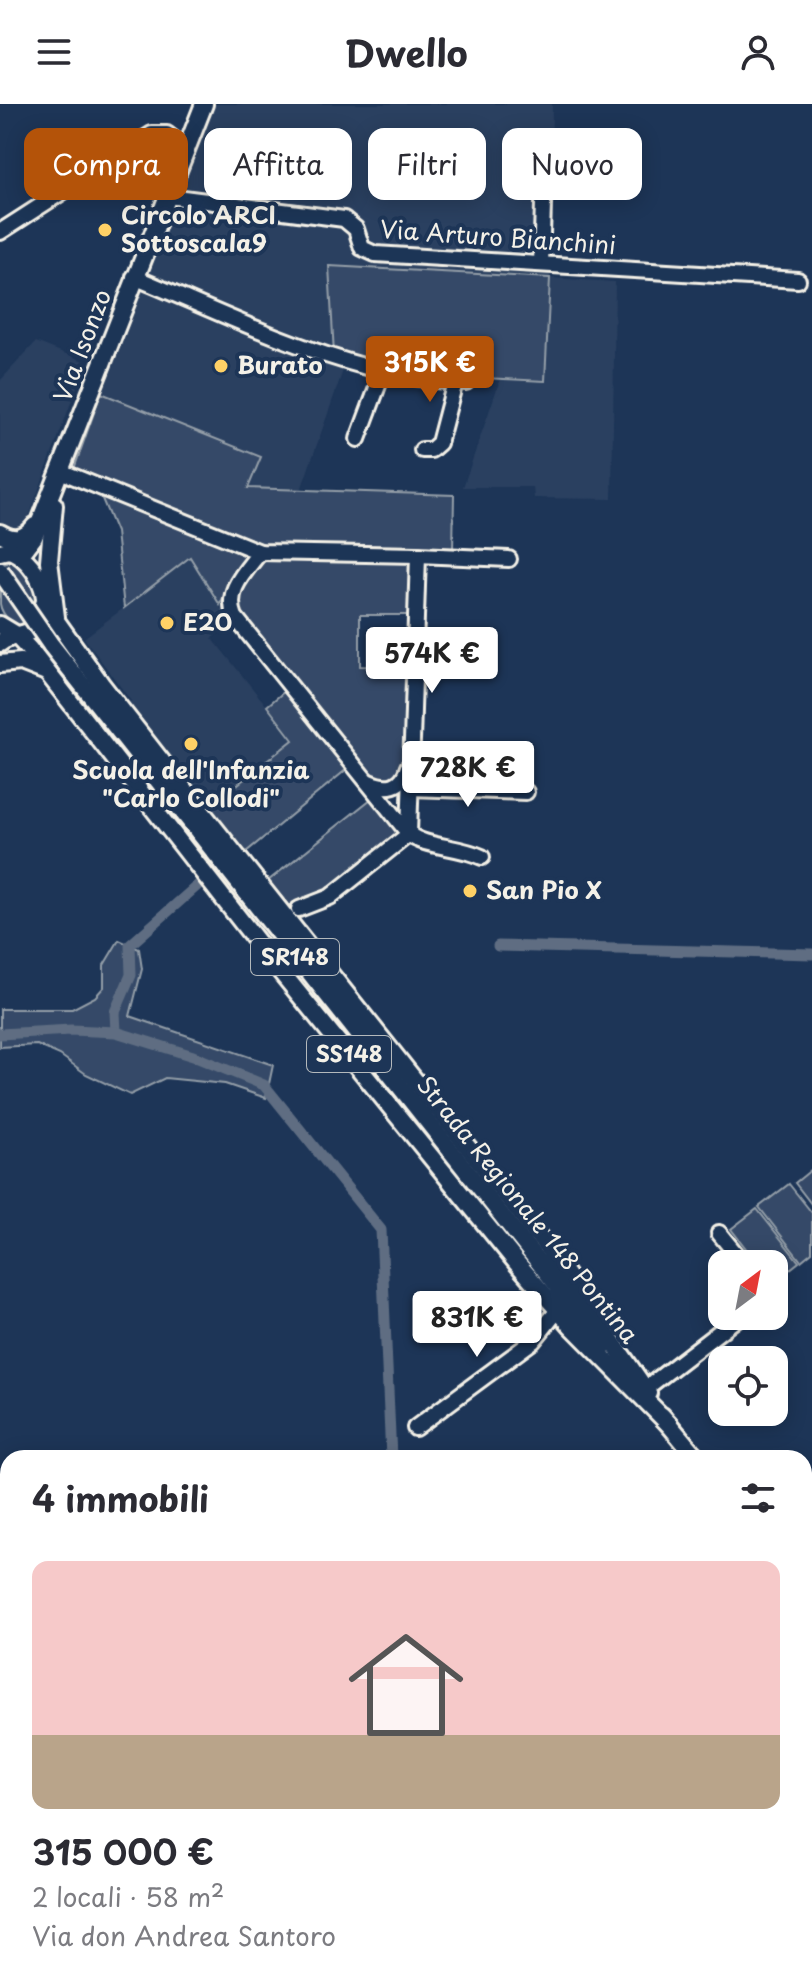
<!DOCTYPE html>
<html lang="it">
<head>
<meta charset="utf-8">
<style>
  :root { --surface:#fff; --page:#f7f7f7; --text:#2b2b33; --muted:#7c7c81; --line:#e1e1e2; --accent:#b45309 }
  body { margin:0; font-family:"Playpen Sans",sans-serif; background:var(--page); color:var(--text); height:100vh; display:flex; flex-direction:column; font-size:30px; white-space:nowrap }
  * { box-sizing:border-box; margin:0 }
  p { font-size:26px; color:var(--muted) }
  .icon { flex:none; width:44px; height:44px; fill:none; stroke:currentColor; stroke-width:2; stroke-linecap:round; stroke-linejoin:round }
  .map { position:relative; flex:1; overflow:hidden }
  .sheet { position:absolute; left:0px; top:1346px; width:812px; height:538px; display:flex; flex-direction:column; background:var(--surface); border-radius:24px 24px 0 0; box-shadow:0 4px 20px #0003 }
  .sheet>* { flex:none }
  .guide { position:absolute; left:24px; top:24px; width:764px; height:72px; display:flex; gap:16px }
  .needle { width:52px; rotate:32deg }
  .controls { position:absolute; left:708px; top:1146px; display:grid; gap:16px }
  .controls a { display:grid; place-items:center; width:80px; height:80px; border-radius:16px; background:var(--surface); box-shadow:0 4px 20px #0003; font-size:40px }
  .price { position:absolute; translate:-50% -68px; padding:0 18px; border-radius:8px; background:#fff; color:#222; font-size:26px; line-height:52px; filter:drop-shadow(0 2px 4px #0008) }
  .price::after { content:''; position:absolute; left:50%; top:48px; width:24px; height:18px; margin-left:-12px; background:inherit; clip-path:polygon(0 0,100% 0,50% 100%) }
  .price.selected { background:var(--accent); color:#fff }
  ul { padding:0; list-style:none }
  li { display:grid; align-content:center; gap:16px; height:424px; padding:0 32px }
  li+li { border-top:2px solid var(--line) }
  li span { display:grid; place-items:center; height:248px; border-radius:16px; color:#555 }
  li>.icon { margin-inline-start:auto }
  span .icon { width:144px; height:144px; fill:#fffc; stroke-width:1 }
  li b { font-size:34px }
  h2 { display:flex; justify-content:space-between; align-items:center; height:96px; padding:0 32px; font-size:34px }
  .tag { padding:0 28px; border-radius:16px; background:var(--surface); box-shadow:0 4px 20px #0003; font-size:28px; line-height:72px }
  .tag.selected { background:var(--accent); color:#fff }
  header { display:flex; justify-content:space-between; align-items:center; height:104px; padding:0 32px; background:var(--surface); font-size:36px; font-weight:700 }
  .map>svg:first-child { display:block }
</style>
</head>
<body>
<header><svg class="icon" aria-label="menu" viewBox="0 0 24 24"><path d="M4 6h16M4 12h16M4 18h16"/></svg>Dwello<svg class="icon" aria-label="person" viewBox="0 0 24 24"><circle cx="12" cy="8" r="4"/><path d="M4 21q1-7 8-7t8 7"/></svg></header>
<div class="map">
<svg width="812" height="1883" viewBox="0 0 812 1883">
  <rect width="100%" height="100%" fill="#1d3557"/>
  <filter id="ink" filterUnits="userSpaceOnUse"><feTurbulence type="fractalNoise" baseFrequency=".0125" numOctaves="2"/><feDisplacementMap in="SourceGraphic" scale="16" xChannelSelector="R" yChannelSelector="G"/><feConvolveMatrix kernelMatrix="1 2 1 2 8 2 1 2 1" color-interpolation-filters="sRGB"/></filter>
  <g filter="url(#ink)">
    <g fill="#2a4060">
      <polygon points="211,0 552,0 550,174 615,178 612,395 534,394 533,383 463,383 500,276 545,277 347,255 301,386 247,384 260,353 101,289"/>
      <polygon points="36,238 86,258 28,415 18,425 6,424 0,418 0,277"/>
      <polygon points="191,453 230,519 212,534 294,636 208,704 126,602 131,597 84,534"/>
    </g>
    <g fill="#354a67" stroke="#949ea8" stroke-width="2">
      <polygon points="329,162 550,174 545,277 422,271 334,250"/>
      <polygon points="101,289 261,353 248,384 454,391 453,447 259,443 74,365"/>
      <polygon points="100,390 244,447 246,458 228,481 220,501 190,453 124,504 116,428"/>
      <polygon points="272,454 405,455 414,463 411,511 360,511 360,562 411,563 406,660 401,670 389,678 370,673 239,507 238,488 261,459"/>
      <path d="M10,457C48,469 38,541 9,516C5,512 1,506 0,500C0,488 0,474 0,462Z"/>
      <polygon points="285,587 347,665 246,748 208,704 293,636 267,602"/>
      <polygon points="371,695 401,732 329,787 289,802 268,777"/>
      <polygon points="119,836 139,845 142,865 130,912 273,961 266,994 225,980 165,974 130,991 86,970 60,951 37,941 0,943 0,905 72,905 95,893 104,883 104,861"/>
      <polygon points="812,1065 812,1101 795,1079"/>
      <polygon points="789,1080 812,1109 812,1148 801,1157 759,1103"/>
      <polygon points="757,1105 799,1158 774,1178 774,1160 758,1160 731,1125"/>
      <polygon points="535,1876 633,1876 625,1883 527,1883"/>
    </g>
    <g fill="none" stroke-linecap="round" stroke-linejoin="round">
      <g stroke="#5e6d82" stroke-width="11">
        <polyline points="498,842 812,850"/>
        <polyline points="116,928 115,908 131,871 130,841 198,781"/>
        <polyline points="0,930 71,926 116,928 193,952 264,981 381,1126 391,1354"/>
        <polyline points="414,1876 414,1883"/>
      </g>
      <defs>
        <g id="minor">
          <polyline points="168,92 344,115 356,125 362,144 375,150 798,176"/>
          <polyline points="0,128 152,30 167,30 186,45"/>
          <polyline points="541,160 545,41"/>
          <path d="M134,173C237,215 354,276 466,278"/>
          <polyline points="358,335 383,268"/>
          <polyline points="422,346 431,346 439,339 455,278"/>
          <polyline points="60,367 260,448 418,451 509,455"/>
          <path d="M260,448C245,468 224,487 235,513L409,730"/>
          <path d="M369,678C387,686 402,684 408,663"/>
          <polyline points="411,684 526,688"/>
          <polyline points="409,730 418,451"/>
          <path d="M299,805L330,793L409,730C423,743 459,742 482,753"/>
          <polyline points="719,1129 744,1160"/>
          <polyline points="645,1285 740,1212"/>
          <polyline points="415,1324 533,1237 558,1206"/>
          <polyline points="804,1384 812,1378"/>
          <polyline points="0,1628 8,1631"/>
          <polyline points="804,1760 812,1753"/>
          <polyline points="0,1830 8,1833"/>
          <polyline points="123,1876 142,1883"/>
          <polyline points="650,1883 659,1876"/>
        </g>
        <g id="major">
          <polyline points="54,401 49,457 56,513"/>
          <path d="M0,429C15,438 25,435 35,422"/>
          <path d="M0,448L9,446C34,454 57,497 39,520C29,533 12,529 0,539"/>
          <polyline points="17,448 25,445 34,433 204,0"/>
          <polyline points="44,500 101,580 162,658 546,1142 648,1289"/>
          <polyline points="0,521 15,530 29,545 273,858 517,1159 571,1221 669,1320"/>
          <polyline points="51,541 605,1242"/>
          <polyline points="0,560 21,558 44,567"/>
          <polyline points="662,1312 697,1354"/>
          <polyline points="804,1475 812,1485"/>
          <polyline points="804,1491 812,1501"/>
        </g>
      </defs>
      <use href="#minor" stroke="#f4f1e8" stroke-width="20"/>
      <use href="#major" stroke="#f4f1e8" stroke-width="22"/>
      <use href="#minor" stroke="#1d3557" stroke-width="14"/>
      <use href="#major" stroke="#1d3557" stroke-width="16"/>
      <defs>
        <polyline id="major-bridge" points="0,467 51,541"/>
      </defs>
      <use href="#major-bridge" stroke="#f4f1e8" stroke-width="22" stroke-linecap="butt"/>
      <use href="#major-bridge" stroke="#1d3557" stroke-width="16"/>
    </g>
  </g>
  <g fill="#ffd166" stroke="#1d3557" stroke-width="3">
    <circle cx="105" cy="126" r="8"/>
    <circle cx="221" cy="262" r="8"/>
    <circle cx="167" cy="519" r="8"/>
    <circle cx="191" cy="640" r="8"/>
    <circle cx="470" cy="787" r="8"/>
  </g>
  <g text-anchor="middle" stroke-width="8" stroke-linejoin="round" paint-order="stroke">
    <g fill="#1d3557" stroke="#b4b9bc" stroke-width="2">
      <rect x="251" y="835" width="88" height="36" rx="6"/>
      <rect x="307" y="932" width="84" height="36" rx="6"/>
    </g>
    <g font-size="22" font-weight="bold" fill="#f4f1e8">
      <text x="295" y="861">SR148</text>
      <text x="349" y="958">SS148</text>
    </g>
    <g font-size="24" font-weight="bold" fill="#f4f1e8" stroke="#1d3557" text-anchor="start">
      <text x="121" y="120">Circolo ARCI<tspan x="121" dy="28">Sottoscala9</tspan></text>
      <text x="237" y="270">Burato</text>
      <text x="183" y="527">E20</text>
      <text x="191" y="675" text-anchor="middle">Scuola dell'Infanzia<tspan x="191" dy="28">"Carlo Collodi"</tspan></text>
      <text x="486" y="795">San Pio X</text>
    </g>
    <g font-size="24" fill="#f4f1e8" stroke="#1d3557">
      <text transform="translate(498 134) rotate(4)" y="8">Via Arturo Bianchini</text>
      <text transform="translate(83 242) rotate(-69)" y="8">Via Isonzo</text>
      <text transform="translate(527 1106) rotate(51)" y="8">Strada Regionale 148 Pontina</text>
    </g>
  </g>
</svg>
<div class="controls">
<a><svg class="needle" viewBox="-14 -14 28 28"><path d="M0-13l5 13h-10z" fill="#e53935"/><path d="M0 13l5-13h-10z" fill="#7c7c81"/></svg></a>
<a><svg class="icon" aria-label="locate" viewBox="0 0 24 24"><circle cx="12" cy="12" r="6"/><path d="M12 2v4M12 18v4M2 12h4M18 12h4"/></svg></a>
</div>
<b class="price selected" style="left:430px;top:300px">315K €</b>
<b class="price" style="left:432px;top:591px">574K €</b>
<b class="price" style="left:468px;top:705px">728K €</b>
<b class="price" style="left:477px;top:1255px">831K €</b>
<div class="guide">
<a class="tag selected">Compra</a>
<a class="tag">Affitta</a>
<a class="tag">Filtri</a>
<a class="tag">Nuovo</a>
</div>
<section class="sheet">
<h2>4 immobili<svg class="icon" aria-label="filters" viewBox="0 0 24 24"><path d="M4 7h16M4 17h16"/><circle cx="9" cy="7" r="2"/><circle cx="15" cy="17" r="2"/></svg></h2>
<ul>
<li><span style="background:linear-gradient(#f6c9c9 70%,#b9a48a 0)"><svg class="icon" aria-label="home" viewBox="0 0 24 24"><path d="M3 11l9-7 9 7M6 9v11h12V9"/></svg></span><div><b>315 000 €</b><p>2 locali · 58 m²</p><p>Via don Andrea Santoro</p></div></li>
</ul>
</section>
</div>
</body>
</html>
